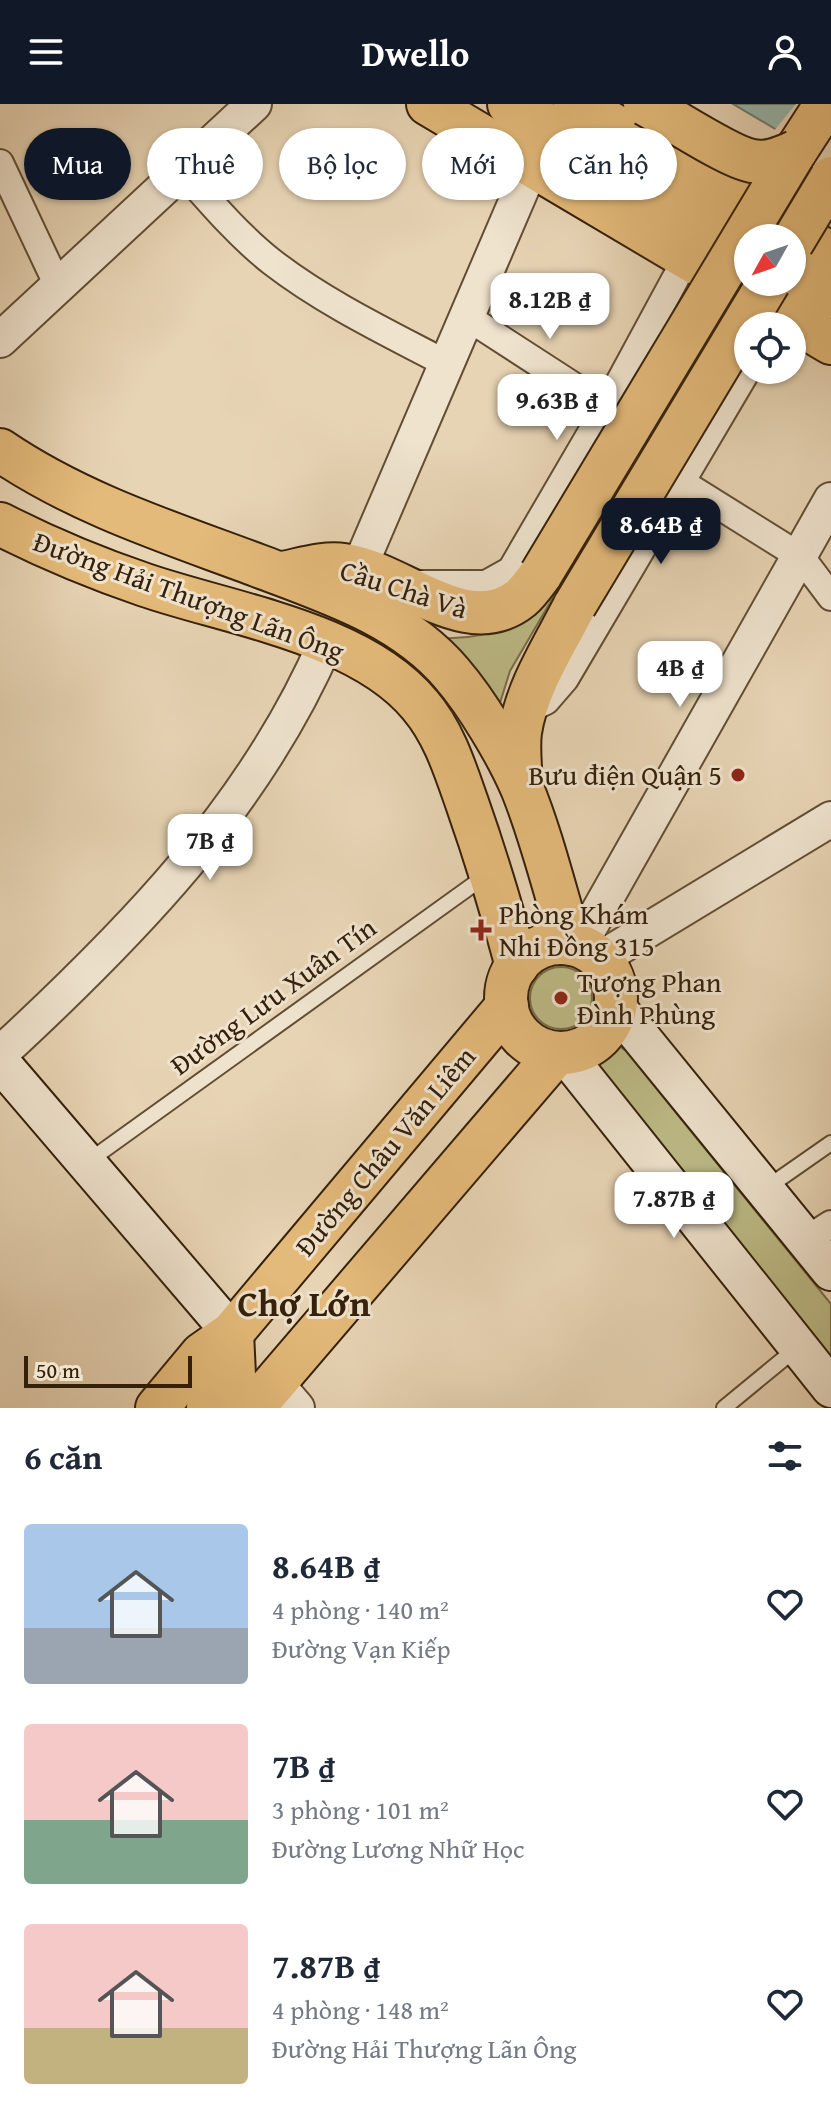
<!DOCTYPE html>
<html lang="vi">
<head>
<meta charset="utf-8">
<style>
  :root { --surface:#fff; --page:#f2f2f3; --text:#1f2937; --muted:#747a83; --accent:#111827 }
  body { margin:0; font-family:"Gentium Book Plus",serif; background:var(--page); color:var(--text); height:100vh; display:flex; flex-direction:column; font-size:30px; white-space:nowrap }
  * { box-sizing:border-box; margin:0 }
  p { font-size:26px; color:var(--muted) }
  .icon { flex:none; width:44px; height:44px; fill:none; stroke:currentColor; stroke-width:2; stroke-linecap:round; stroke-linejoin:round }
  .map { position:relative; height:1304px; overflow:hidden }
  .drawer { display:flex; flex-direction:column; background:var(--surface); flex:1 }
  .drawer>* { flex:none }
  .guide { position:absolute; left:24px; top:24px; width:784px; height:72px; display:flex; gap:16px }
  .needle { width:52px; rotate:230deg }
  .controls { position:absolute; left:734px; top:120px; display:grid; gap:16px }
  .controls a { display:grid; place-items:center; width:72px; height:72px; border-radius:50%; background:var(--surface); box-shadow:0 2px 6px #0004; font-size:40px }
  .scale { position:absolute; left:24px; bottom:20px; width:168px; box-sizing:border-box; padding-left:8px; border:4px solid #35200a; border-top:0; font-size:22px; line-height:28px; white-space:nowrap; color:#35200a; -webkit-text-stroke:6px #efe3ce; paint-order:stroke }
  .price { position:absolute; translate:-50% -68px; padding:0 18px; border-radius:16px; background:#fff; color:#222; font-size:26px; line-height:52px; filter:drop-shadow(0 2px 4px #0008) }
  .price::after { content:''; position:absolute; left:50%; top:48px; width:24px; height:18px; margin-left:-12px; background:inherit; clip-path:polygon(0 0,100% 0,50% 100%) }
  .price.active { background:var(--accent); color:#fff }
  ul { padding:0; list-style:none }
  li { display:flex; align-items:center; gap:24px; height:200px; padding:0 24px }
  li span { display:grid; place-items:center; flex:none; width:224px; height:160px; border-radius:8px; color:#555 }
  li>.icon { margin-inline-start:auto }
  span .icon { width:96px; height:96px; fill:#fffc; stroke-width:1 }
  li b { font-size:34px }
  h2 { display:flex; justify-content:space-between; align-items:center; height:96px; padding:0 24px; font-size:34px }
  .tag { padding:0 28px; border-radius:36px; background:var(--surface); box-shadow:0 2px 6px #0004; font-size:28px; line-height:72px }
  .tag.active { background:var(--accent); color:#fff }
  header { display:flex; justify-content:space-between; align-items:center; height:104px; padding:0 24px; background:var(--accent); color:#fff; font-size:36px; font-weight:700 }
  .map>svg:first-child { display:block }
</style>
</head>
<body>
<header><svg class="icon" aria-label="menu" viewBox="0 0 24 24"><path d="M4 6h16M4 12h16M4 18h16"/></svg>Dwello<svg class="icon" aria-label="person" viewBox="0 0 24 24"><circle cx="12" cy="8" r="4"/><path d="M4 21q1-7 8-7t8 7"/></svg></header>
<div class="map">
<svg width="831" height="1304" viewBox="0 0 831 1304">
  <rect width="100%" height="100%" fill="#e7d4b4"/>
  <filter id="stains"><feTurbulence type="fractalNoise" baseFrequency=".0025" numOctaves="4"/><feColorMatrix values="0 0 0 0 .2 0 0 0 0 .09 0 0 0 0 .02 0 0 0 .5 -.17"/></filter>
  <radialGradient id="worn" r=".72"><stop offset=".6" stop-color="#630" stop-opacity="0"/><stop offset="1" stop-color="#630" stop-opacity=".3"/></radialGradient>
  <g fill="#bdbb87" stroke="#796e48" stroke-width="2">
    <path d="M558,485L510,567L499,602L442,534C488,536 526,519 558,485Z"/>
    <circle cx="561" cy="894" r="31"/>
    <polygon points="615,939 626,947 831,1200 831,1255 601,966 598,953 603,943"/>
  </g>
  <polygon fill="#97b8af" stroke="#707b6d" stroke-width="2" points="733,0 831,0 831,58"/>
  <polygon fill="#e7d4b4" points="796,0 831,0 831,62 773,28"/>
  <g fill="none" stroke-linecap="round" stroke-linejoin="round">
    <defs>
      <g id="service">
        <polyline points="86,1059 488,770"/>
        <polyline points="765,1085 831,1039"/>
        <polyline points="724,1304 798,1243"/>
      </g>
      <g id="minor">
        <polyline points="0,59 58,182"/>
        <path d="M182,66C210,98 239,132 272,158C325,199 388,229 447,260"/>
        <polyline points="467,213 606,303"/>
        <polyline points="681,378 801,453 831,493"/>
        <polyline points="414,480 486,480 511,466 606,303 687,153"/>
        <polyline points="525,607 546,597 565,575 748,265"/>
        <polyline points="806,1136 831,1120"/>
      </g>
      <g id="tertiary">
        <polyline points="0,236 254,0"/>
        <polyline points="359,464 531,63"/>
        <polyline points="579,842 831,396"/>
        <polyline points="600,855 831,715"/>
        <path d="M0,950C130,830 255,703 326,538"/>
        <polyline points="274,1277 297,1304"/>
      </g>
      <g id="secondary">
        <polyline points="616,903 831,1167"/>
        <polyline points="565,950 831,1284"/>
        <polyline points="0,958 232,1229"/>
      </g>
      <g id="primary">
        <polyline points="428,0 831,239"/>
        <polyline points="795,48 826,0"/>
        <path d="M0,346C79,400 171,429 259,462C328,488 403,512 452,570C477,599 507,649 522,684C542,733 555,788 571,840"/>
        <path d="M0,420C47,444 95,464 145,481C230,510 361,529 420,601C444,629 455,665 467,699C486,753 502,806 517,862"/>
        <path d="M283,469C303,465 324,458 344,461C401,468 467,538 521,494C529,487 535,478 541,470"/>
        <path d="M521,678C520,661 518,644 520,628C527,582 555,541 575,501"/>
        <circle cx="561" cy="894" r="55"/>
        <polyline points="157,1304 202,1250 232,1229 507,902"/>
        <polyline points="208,1304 234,1271 232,1229"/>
        <polyline points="253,1304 556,950"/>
      </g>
      <g id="trunk">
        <polyline points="510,0 748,142"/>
        <polyline points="576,0 831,151"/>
        <polyline points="792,169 831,192"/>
      </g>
    </defs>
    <use href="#service" stroke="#624d34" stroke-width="18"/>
    <use href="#minor" stroke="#624d34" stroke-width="30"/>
    <use href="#tertiary" stroke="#624d34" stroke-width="38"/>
    <use href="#secondary" stroke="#35200a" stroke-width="42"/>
    <use href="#primary" stroke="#35200a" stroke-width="46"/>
    <use href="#trunk" stroke="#35200a" stroke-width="48"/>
    <use href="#service" stroke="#efe3ce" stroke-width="14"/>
    <use href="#minor" stroke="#efe3ce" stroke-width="26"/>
    <use href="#tertiary" stroke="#efe3ce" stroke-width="34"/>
    <use href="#secondary" stroke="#efe3ce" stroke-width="38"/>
    <use href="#primary" stroke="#e4ba7a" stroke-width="42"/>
    <use href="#trunk" stroke="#e4ba7a" stroke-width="44"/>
    <defs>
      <g id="primary-bridge">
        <path d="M645,0C669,13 729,53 752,57C768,60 781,54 795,48"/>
        <polyline points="792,139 831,74"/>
        <polyline points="541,470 795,48"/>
        <polyline points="575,501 769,178"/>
      </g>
    </defs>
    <use href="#primary-bridge" stroke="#35200a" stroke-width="46" stroke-linecap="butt"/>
    <use href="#primary-bridge" stroke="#e4ba7a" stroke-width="42"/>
  </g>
  <g fill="#8f2418" stroke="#efe3ce" stroke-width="3">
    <circle cx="738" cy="671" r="8"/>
    <path d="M477 814h8v8h8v8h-8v8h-8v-8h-8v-8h8z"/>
    <circle cx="561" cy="894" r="8"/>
  </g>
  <g text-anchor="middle" stroke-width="6" stroke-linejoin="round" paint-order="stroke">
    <g font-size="28" fill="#35200a" stroke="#efe3ce">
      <text transform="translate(404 485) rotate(18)" y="10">Cầu Chà Và</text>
      <text transform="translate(189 492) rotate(20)" y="10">Đường Hải Thượng Lãn Ông</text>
      <text transform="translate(273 892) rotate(-36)" y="10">Đường Lưu Xuân Tín</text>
      <text transform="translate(385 1047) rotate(-50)" y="10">Đường Châu Văn Liêm</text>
    </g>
    <g font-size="28" fill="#35200a" stroke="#efe3ce" text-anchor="start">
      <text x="722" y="681" text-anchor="end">Bưu điện Quận 5</text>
      <text x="499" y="820">Phòng Khám<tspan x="499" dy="32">Nhi Đồng 315</tspan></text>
      <text x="577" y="888">Tượng Phan<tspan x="577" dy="32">Đình Phùng</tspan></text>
    </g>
    <g font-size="36" font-weight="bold" fill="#35200a" stroke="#efe3ce">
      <text x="304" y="1212">Chợ Lớn</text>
    </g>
  </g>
  <rect width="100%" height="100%" filter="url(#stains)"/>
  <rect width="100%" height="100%" fill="url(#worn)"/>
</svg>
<div class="controls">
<a><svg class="needle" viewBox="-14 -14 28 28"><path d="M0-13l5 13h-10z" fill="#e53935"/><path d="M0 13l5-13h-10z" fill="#747a83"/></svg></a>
<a><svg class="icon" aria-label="locate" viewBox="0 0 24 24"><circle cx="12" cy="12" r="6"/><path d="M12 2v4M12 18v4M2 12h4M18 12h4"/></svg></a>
</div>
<div class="scale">50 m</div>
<b class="price" style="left:550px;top:237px">8.12B ₫</b>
<b class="price" style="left:557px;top:338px">9.63B ₫</b>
<b class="price active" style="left:661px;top:462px">8.64B ₫</b>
<b class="price" style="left:680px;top:605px">4B ₫</b>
<b class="price" style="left:210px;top:778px">7B ₫</b>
<b class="price" style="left:674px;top:1136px">7.87B ₫</b>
<div class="guide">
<a class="tag active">Mua</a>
<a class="tag">Thuê</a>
<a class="tag">Bộ lọc</a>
<a class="tag">Mới</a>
<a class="tag">Căn hộ</a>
</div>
</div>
<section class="drawer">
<h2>6 căn<svg class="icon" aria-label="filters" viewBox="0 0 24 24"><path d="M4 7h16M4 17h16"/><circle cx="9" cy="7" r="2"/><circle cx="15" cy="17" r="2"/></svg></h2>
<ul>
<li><span style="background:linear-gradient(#a9c7e8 65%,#9aa5b1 0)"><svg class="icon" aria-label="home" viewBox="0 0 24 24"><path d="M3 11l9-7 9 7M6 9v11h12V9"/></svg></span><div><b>8.64B ₫</b><p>4 phòng · 140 m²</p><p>Đường Vạn Kiếp</p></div><svg class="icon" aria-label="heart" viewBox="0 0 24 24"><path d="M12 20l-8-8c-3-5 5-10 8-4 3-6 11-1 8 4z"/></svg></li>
<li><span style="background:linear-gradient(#f6c9c9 60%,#7fa58c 0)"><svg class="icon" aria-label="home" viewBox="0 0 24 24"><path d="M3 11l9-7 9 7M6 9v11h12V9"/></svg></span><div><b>7B ₫</b><p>3 phòng · 101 m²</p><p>Đường Lương Nhữ Học</p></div><svg class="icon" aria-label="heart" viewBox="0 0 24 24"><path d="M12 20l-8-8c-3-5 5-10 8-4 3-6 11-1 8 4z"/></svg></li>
<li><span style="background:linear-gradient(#f6c9c9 65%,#c2b280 0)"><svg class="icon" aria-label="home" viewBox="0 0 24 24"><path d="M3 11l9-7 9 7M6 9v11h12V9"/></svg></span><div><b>7.87B ₫</b><p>4 phòng · 148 m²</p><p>Đường Hải Thượng Lãn Ông</p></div><svg class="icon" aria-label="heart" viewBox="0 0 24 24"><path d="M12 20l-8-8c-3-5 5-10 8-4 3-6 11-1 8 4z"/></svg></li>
</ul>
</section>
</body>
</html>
